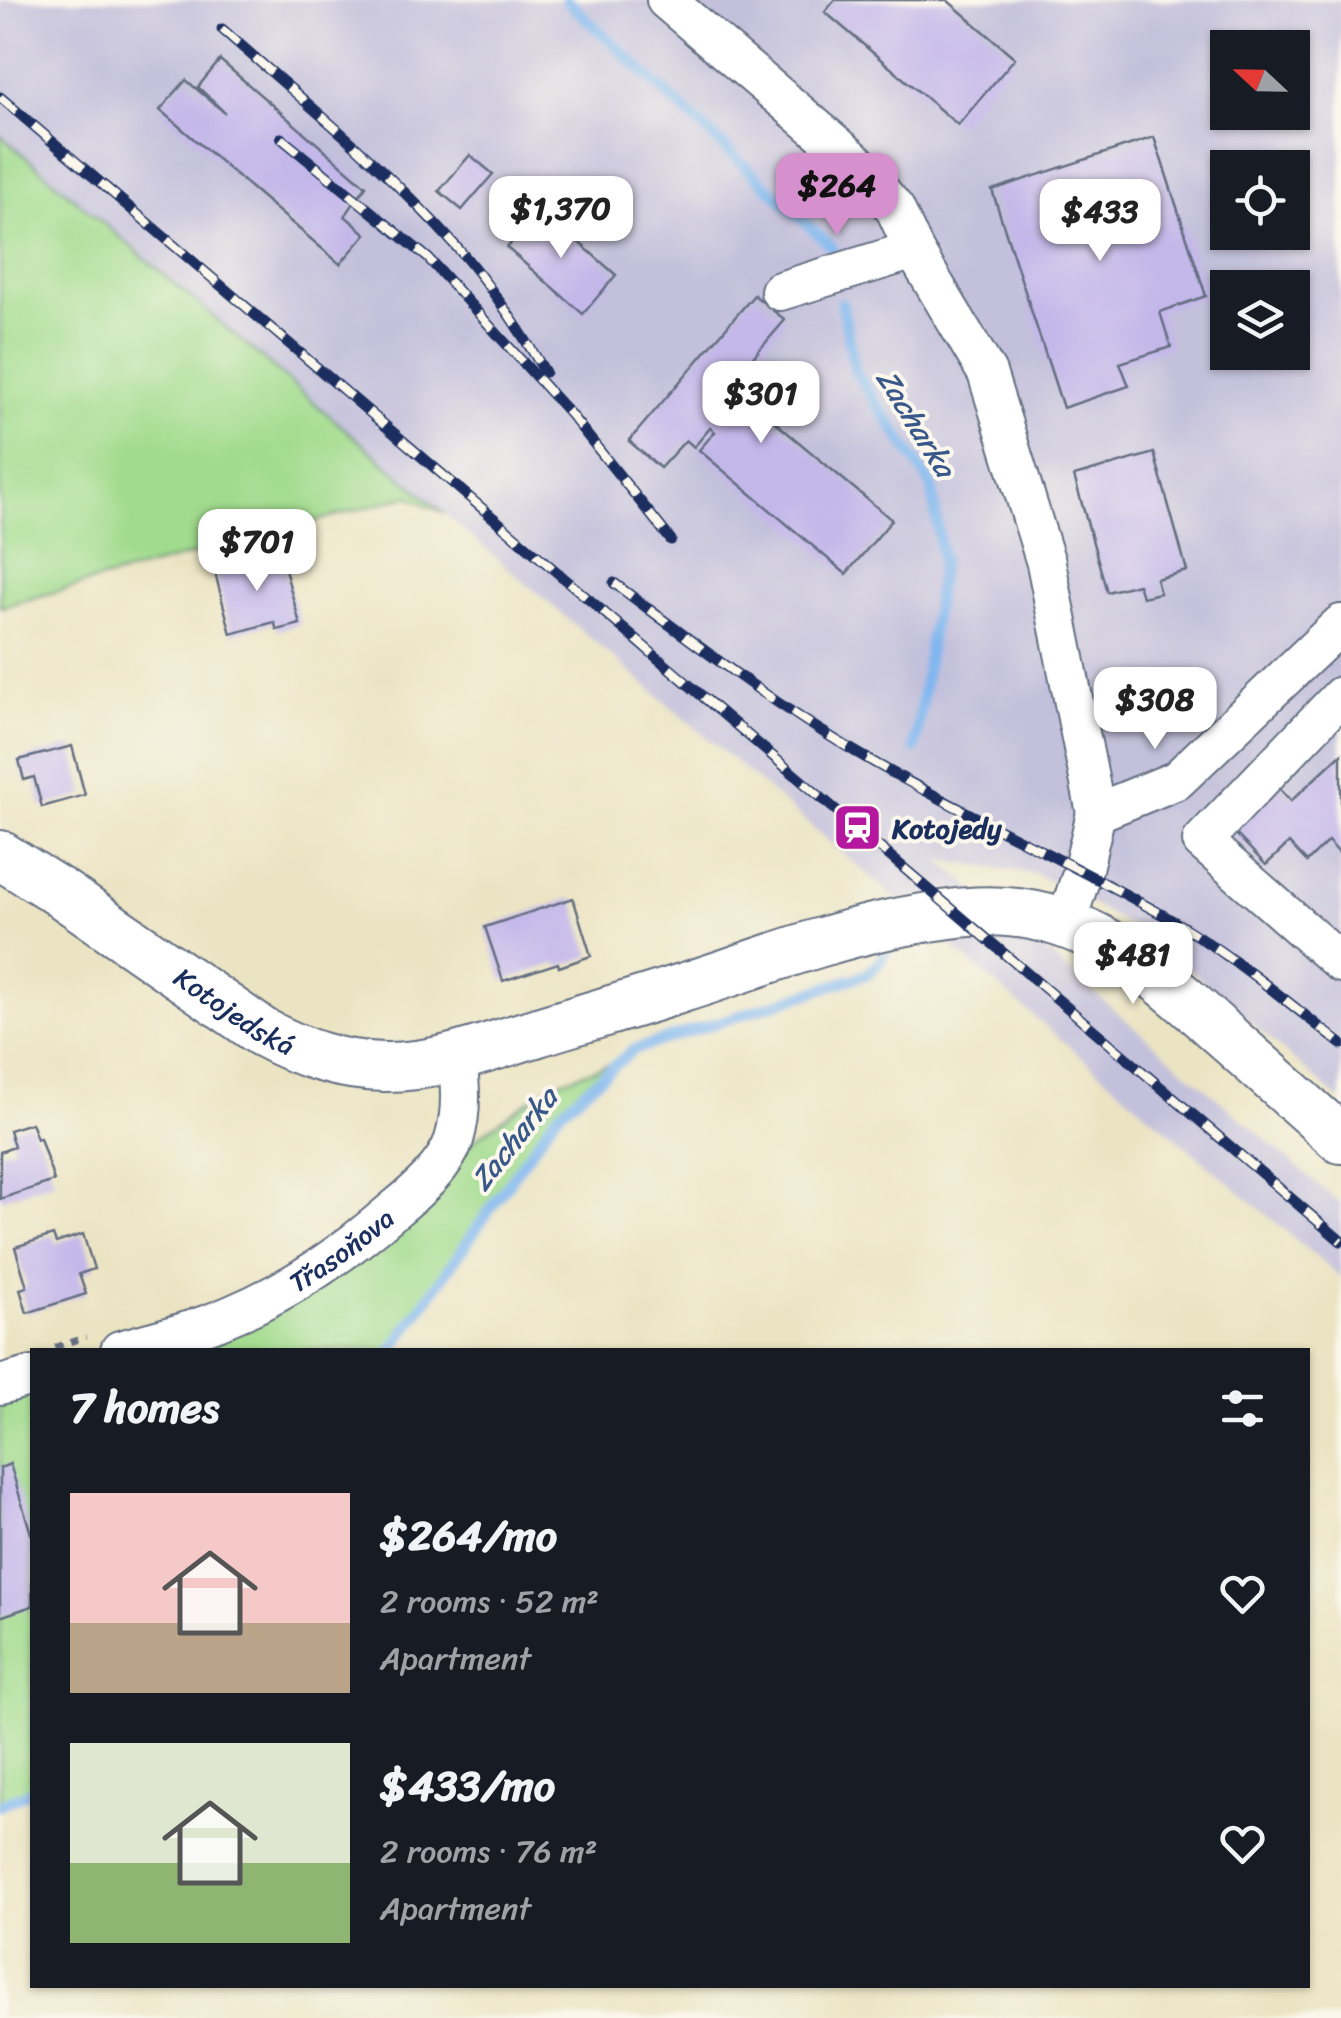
<!DOCTYPE html>
<html lang="en">
<head>
<meta charset="utf-8">
<style>
  :root { --surface:#171b24; --page:#242831; --text:#f1f3f6; --muted:#9ea1a6; --accent:#d690ce }
  body { margin:0; font-family:Sriracha,sans-serif; background:var(--page); color:var(--text); height:100vh; display:flex; flex-direction:column; font-size:38px; white-space:nowrap }
  * { box-sizing:border-box; margin:0 }
  p { font-size:32px; color:var(--muted) }
  .icon { flex:none; width:55px; height:55px; fill:none; stroke:currentColor; stroke-width:2; stroke-linecap:round; stroke-linejoin:round }
  .map { position:relative; flex:1; overflow:hidden }
  .details { position:absolute; left:30px; top:1348px; width:1280px; height:640px; display:flex; flex-direction:column; background:var(--surface); border-radius:0px; box-shadow:0 2px 8px #0004 }
  .details>* { flex:none }
  .needle { width:65px; rotate:292deg }
  .controls { position:absolute; left:1210px; top:30px; display:grid; gap:20px }
  .controls a { display:grid; place-items:center; width:100px; height:100px; border-radius:0px; background:var(--surface); box-shadow:0 2px 8px #0004; font-size:50px }
  .price { position:absolute; translate:-50% -85px; padding:0 22px; border-radius:20px; background:#fff; color:#222; font-size:32px; line-height:65px; filter:drop-shadow(0 2px 5px #0008) }
  .price::after { content:''; position:absolute; left:50%; top:60px; width:30px; height:22px; margin-left:-15px; background:inherit; clip-path:polygon(0 0,100% 0,50% 100%) }
  .price.on { background:var(--accent); color:#111 }
  ul { padding:0; list-style:none }
  li { display:flex; align-items:center; gap:30px; height:250px; padding:0 40px }
  li span { display:grid; place-items:center; flex:none; width:280px; height:200px; border-radius:0px; color:#555 }
  li>.icon { margin-inline-start:auto }
  span .icon { width:120px; height:120px; fill:#fffc; stroke-width:1 }
  li b { font-size:42px }
  h2 { display:flex; justify-content:space-between; align-items:center; height:120px; padding:0 40px; font-size:42px }
  .map>svg:first-child { display:block }
</style>
</head>
<body>
<div class="map">
<svg width="1341" height="2018" viewBox="0 0 1341 2018">
  <rect width="100%" height="100%" fill="#fbf7ec"/>
  <filter id="ink" filterUnits="userSpaceOnUse"><feTurbulence type="fractalNoise" baseFrequency=".01" numOctaves="2"/><feDisplacementMap in="SourceGraphic" scale="20" xChannelSelector="R" yChannelSelector="G"/><feConvolveMatrix kernelMatrix="1 2 1 2 8 2 1 2 1" color-interpolation-filters="sRGB"/></filter>
  <filter id="wash" filterUnits="userSpaceOnUse"><feTurbulence type="fractalNoise" baseFrequency=".0048" numOctaves="4" result="noise"/><feDisplacementMap in="SourceGraphic" scale="40" xChannelSelector="R" yChannelSelector="G"/><feGaussianBlur stdDeviation="2.25" result="paint"/><feColorMatrix in="noise" values="0 0 0 0 0 0 0 0 0 0 0 0 0 0 0 0 0 1.4 0 .05"/><feComposite in="paint" operator="in"/></filter>
  <g filter="url(#wash)">
    <rect width="100%" height="100%" fill="#ebe4c3"/>
    <path fill="#c3c0db" fill-rule="evenodd" d="M0,0H1103L1106,2L1117,0H1341V1101L1155,939L1036,874L939,860L1341,1204V1278L0,135ZM1228,48H1292V112H1228ZM1228,168H1292V232H1228ZM1228,288H1292V352H1228Z"/>
    <g fill="#a1db8d" stroke="#5e8576" stroke-width="2.5">
      <polygon points="0,135 445,514 408,496 0,607"/>
      <polygon points="621,1060 556,1115 392,1350 120,1350 227,1317 552,1084"/>
      <polygon points="32,1376 32,1791 0,1805 0,1385"/>
    </g>
    <g fill="none" stroke-linecap="round" stroke-linejoin="round">
      <g stroke="#80b7ef" stroke-width="11">
        <polyline points="566,0 832,247"/>
        <polyline points="842,303 855,371 932,486 942,560 915,748"/>
        <polyline points="392,1350 556,1115 633,1050 867,974 880,962 886,951"/>
        <polyline points="0,1805 32,1791"/>
      </g>
    </g>
    <g id="blocks">
      <g fill="#c4b8ea">
        <polygon points="835,0 947,0 1015,58 958,125 825,12"/>
        <polygon points="220,60 366,186 345,216 366,234 340,264 160,110 186,80 225,113 198,87"/>
        <polygon points="1154,137 1206,296 1160,312 1171,347 1120,363 1129,386 1063,408 992,190"/>
        <polygon points="470,155 493,174 462,210 439,191"/>
        <polygon points="540,208 616,275 583,314 507,248"/>
        <polygon points="754,295 785,320 726,389 740,402 745,397 892,520 846,574 699,450 715,432 710,428 694,447 686,440 660,468 629,441"/>
        <polygon points="1154,453 1187,571 1156,579 1160,593 1142,597 1138,584 1107,592 1074,476"/>
        <polygon points="280,551 300,624 277,630 274,622 231,634 214,569"/>
        <polygon points="72,746 85,795 42,807 34,777 24,780 19,760"/>
        <polygon points="1341,754 1341,855 1328,841 1307,862 1289,843 1266,865 1234,832 1279,788 1291,801"/>
        <polygon points="573,898 591,956 559,967 558,963 503,981 485,927"/>
        <polygon points="31,1123 37,1139 40,1138 54,1181 0,1199 0,1152 14,1147 9,1130"/>
        <polygon points="83,1234 94,1269 79,1274 86,1294 27,1313 20,1289 27,1287 15,1247 53,1235 56,1243"/>
        <polygon points="10,1464 32,1537 32,1606 0,1617 0,1468"/>
      </g>
    </g>
  </g>
  <g filter="url(#ink)">
    <use href="#blocks" fill-opacity="0" stroke="#646e81" stroke-width="2.5"/>
    <g fill="none" stroke-linecap="round" stroke-linejoin="round">
      <defs>
        <g id="minor">
          <polyline points="666,0 855,161 895,209 914,250 987,373 1046,563 1096,813"/>
          <polyline points="780,291 914,250"/>
          <polyline points="1341,696 1202,841 1341,963"/>
          <polyline points="1066,924 1082,873 1096,813 1177,780 1341,624"/>
          <path id="s1" d="M120,1350C156,1340 194,1331 229,1316C292,1290 344,1253 395,1209C417,1191 445,1167 454,1140C462,1113 461,1083 456,1057"/>
          <polyline points="0,1385 32,1376"/>
        </g>
        <g id="major">
          <path id="s2" d="M0,855L61,893L262,1032C301,1053 339,1066 384,1067C436,1068 488,1047 538,1032C586,1017 634,1004 682,988C752,966 819,939 891,924C951,912 1003,903 1062,923C1125,944 1174,990 1223,1034C1262,1069 1302,1104 1341,1139"/>
        </g>
      </defs>
      <use href="#minor" stroke="#646e81" stroke-width="42"/>
      <use href="#major" stroke="#646e81" stroke-width="52"/>
      <polyline stroke="#646e81" stroke-width="6" stroke-dasharray="8 8" stroke-linecap="butt" points="55,1347 86,1337"/>
      <use href="#minor" stroke="#fff" stroke-width="38"/>
      <use href="#major" stroke="#fff" stroke-width="48"/>
      <defs>
        <g id="rail">
          <path d="M222,29C306,103 394,174 467,259C496,294 522,333 545,372"/>
          <polyline points="0,97 1341,1241"/>
          <polyline points="281,138 428,258 571,415 671,540"/>
          <path d="M614,583C693,642 770,702 856,752C956,811 1062,858 1163,915C1227,951 1284,999 1341,1044"/>
        </g>
      </defs>
      <use href="#rail" stroke="#1b2f5e" stroke-width="11"/>
      <use href="#rail" stroke="#fbf7ec" stroke-width="8" stroke-dasharray="22" stroke-linecap="butt"/>
    </g>
  </g>
  <defs>
    <symbol id="station-square" viewBox="-11 -11 22 22"><rect x="-9" y="-9" width="18" height="18" rx="4" fill="#b5179e" stroke="#fbf7ec"/><path d="M-3-6H3Q5-6 5-4V2Q5 4 3 4L4.5 6H3L1.5 4h-3L-3 6H-4.5L-3 4Q-5 4-5 2V-4Q-5-6-3-6ZM-3.5-4v3h7v-3ZM-3.5 1v1.5H-2V1ZM2 1v1.5H3.5V1Z" fill="#fff"/></symbol>
  </defs>
  <g fill-rule="evenodd">
    <use href="#station-square" x="830" y="800" width="55" height="55"/>
  </g>
  <g text-anchor="middle" stroke-width="8" stroke-linejoin="round" paint-order="stroke">
    <g font-size="28" font-weight="bold" fill="#1b2f5e" stroke="#fbf7ec" text-anchor="start">
      <text x="892" y="838">Kotojedy</text>
    </g>
    <g font-size="28" fill="#1b2f5e" stroke="#fbf7ec">
      <text dy="10" stroke="none"><textPath href="#s2" startOffset="282">Kotojedská</textPath></text>
      <text dy="10" stroke="none"><textPath href="#s1" startOffset="245">Třasoňova</textPath></text>
    </g>
    <g font-size="30" font-style="italic" fill="#39588a" stroke="#fbf7ec">
      <text transform="translate(916 423) rotate(58)" y="10">Zacharka</text>
      <text transform="translate(514 1139) rotate(-52)" y="10">Zacharka</text>
    </g>
  </g>
</svg>
<div class="controls">
<a><svg class="needle" viewBox="-14 -14 28 28"><path d="M0-13l5 13h-10z" fill="#e53935"/><path d="M0 13l5-13h-10z" fill="#9ea1a6"/></svg></a>
<a><svg class="icon" aria-label="locate" viewBox="0 0 24 24"><circle cx="12" cy="12" r="6"/><path d="M12 2v4M12 18v4M2 12h4M18 12h4"/></svg></a>
<a><svg class="icon" aria-label="layers" viewBox="0 0 24 24"><path d="M12 4l9 5-9 5-9-5zM3 14l9 5 9-5"/></svg></a>
</div>
<b class="price on" style="left:837px;top:238px">$264</b>
<b class="price" style="left:561px;top:261px">$1,370</b>
<b class="price" style="left:1100px;top:264px">$433</b>
<b class="price" style="left:761px;top:446px">$301</b>
<b class="price" style="left:257px;top:594px">$701</b>
<b class="price" style="left:1155px;top:752px">$308</b>
<b class="price" style="left:1133px;top:1007px">$481</b>
<section class="details">
<h2>7 homes<svg class="icon" aria-label="filters" viewBox="0 0 24 24"><path d="M4 7h16M4 17h16"/><circle cx="9" cy="7" r="2"/><circle cx="15" cy="17" r="2"/></svg></h2>
<ul>
<li><span style="background:linear-gradient(#f6c9c9 65%,#b9a48a 0)"><svg class="icon" aria-label="home" viewBox="0 0 24 24"><path d="M3 11l9-7 9 7M6 9v11h12V9"/></svg></span><div><b>$264/mo</b><p>2 rooms · 52 m²</p><p>Apartment</p></div><svg class="icon" aria-label="heart" viewBox="0 0 24 24"><path d="M12 20l-8-8c-3-5 5-10 8-4 3-6 11-1 8 4z"/></svg></li>
<li><span style="background:linear-gradient(#dfe7d0 60%,#8fb573 0)"><svg class="icon" aria-label="home" viewBox="0 0 24 24"><path d="M3 11l9-7 9 7M6 9v11h12V9"/></svg></span><div><b>$433/mo</b><p>2 rooms · 76 m²</p><p>Apartment</p></div><svg class="icon" aria-label="heart" viewBox="0 0 24 24"><path d="M12 20l-8-8c-3-5 5-10 8-4 3-6 11-1 8 4z"/></svg></li>
</ul>
</section>
</div>
</body>
</html>
